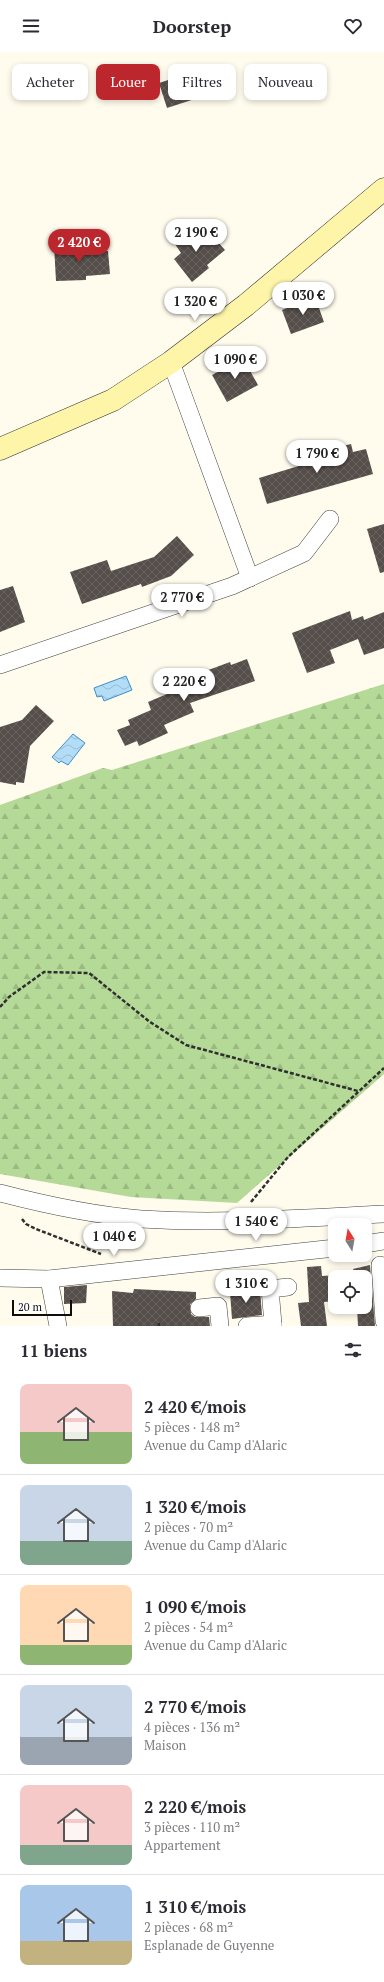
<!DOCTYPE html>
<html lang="fr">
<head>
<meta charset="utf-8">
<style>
  :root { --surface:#fff; --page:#f2f2f3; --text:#2b2b33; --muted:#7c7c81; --line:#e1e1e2; --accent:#bc262d }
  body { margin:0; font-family:"PT Serif",serif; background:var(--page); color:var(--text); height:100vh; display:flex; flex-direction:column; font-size:15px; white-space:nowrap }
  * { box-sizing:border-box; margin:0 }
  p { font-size:13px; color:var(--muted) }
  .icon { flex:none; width:22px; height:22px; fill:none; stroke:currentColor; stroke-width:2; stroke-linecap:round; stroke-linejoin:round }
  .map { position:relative; height:1274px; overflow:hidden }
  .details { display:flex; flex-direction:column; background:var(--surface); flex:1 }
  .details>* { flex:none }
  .hud { position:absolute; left:12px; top:12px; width:360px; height:36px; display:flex; gap:8px }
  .needle { width:26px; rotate:349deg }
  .buttons { position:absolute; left:328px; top:1166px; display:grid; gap:8px }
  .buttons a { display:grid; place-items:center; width:44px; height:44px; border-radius:8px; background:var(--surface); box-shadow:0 2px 6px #0003; font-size:20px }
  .scale { position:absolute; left:12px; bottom:10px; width:60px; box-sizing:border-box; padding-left:4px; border:2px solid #0d0d0d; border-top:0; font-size:11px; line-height:14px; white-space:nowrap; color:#0d0d0d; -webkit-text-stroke:3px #fff; paint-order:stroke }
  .price { position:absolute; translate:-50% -34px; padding:0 9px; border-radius:14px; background:#fff; color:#222; font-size:13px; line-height:26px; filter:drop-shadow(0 1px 2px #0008) }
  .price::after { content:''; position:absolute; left:50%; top:24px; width:12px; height:9px; margin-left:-6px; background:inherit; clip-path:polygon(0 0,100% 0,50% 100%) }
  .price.active { background:var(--accent); color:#fff }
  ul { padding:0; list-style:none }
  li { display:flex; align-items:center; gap:12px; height:100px; padding:0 20px }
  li+li { border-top:1px solid var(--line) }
  li span { display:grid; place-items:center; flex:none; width:112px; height:80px; border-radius:8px; color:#555 }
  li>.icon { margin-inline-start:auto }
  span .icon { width:48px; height:48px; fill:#fffc; stroke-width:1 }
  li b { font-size:17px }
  h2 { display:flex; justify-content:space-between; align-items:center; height:48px; padding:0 20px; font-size:17px }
  .pill { padding:0 14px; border-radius:8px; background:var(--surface); box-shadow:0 2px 6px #0003; font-size:14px; line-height:36px }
  .pill.active { background:var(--accent); color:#fff }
  header { display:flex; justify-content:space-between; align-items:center; height:52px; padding:0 20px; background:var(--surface); font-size:18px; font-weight:700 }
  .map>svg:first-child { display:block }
</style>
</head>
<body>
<header><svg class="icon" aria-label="menu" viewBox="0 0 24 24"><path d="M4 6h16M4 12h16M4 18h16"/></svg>Doorstep<svg class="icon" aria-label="heart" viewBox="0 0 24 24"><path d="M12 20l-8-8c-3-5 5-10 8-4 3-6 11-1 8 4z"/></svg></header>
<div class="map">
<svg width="384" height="1274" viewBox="0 0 384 1274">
  <defs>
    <pattern id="forest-firs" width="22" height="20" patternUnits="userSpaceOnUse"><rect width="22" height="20" fill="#b5d997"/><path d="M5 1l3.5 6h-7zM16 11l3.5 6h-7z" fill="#9ab981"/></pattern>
    <pattern id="water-waves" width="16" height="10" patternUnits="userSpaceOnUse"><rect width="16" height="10" fill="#b3dcf6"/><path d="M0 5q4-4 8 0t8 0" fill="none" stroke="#99bcd2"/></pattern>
    <pattern id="building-cross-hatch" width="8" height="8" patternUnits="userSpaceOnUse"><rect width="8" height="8" fill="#564e4a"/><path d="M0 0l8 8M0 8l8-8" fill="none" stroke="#696360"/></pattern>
  </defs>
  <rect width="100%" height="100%" fill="#fffbed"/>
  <polygon fill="url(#forest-firs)" points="384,632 384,1022 237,1151 131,1145 0,1122 0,753 103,716 112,718"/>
  <g fill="url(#water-waves)" stroke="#3a91cc">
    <polygon points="126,624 132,638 104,649 102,644 97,645 94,636"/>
    <polygon points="73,682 85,691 68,713 61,709 59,711 52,705"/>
  </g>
  <g fill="url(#building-cross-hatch)">
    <polygon points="202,17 210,42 167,56 159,31"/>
    <polygon points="208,179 225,198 207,213 209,216 192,230 174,207 181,201 167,180 187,187 195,181 199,186"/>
    <polygon points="78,191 79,200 108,199 110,222 86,224 86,228 56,229 54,193"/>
    <polygon points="315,245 324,270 291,282 282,258"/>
    <polygon points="243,306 258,333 227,350 212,323"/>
    <polygon points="351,392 353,400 366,397 373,422 267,452 259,426 302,413 301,409 331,399 331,397"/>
    <polygon points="384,472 384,520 380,521 367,477"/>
    <polygon points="177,484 194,503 171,524 142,535 141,532 82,552 70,520 107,508 111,519 154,505"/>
    <polygon points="13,534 25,570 0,580 0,538"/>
    <polygon points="350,559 352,568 363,564 364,568 384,560 384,596 364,603 358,587 330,598 335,611 307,621 292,581"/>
    <polygon points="247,607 255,629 190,651 194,660 164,673 168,681 139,694 137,689 125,694 117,678 130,673 128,668 151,658 148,650 205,626 203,620 230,610 231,613"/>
    <polygon points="36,653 54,669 30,694 24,731 16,730 16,733 0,730 0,675 22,668"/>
    <polygon points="370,1213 375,1274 358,1274 357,1255 365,1255 365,1225 335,1225 335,1249 324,1250 327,1274 301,1274 298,1251 309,1250 307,1215 321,1214 322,1224 354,1222 353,1217"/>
    <polygon points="87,1233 86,1251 64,1252 64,1235"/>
    <polygon points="134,1237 196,1240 196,1247 190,1252 191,1262 195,1265 209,1265 210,1274 113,1274 112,1239 133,1241"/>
    <polygon points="260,1238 262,1263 232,1267 230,1240"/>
  </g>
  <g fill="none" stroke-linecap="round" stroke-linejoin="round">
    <defs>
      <g id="street">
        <polyline points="171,310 250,526"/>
        <polyline points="0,613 232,534 304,501 330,467"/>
        <path d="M0,1141C46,1153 93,1163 141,1167C221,1172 303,1166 384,1162"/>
        <polyline points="365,1192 384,1189"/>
        <polyline points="380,1213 384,1269"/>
        <polyline points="0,1226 49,1227 335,1196"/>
        <polyline points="49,1227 58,1274"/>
        <polyline points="199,1256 218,1254 220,1274"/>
        <polyline points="273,1272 270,1237 288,1235"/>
        <polyline points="247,1274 273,1272 273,1274"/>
      </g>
      <polyline id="secondary" points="0,397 113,348 171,310 246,253 384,137"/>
    </defs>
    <use href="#street" stroke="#404040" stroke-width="18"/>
    <use href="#secondary" stroke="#2f2f2f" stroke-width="23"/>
    <g stroke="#2f2f2f" stroke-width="2.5" stroke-dasharray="4 2" stroke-linecap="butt">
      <polyline points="0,955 9,945 44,920 89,921 150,970 186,993 358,1039"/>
      <polyline points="251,1150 288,1105 384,1016"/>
      <polyline points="22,1167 26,1172 36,1177 101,1202"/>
      <polyline points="159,1274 159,1271"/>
    </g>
    <use href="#street" stroke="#fff" stroke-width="17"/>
    <use href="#secondary" stroke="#fef5a9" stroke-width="22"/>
  </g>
</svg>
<div class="buttons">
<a><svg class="needle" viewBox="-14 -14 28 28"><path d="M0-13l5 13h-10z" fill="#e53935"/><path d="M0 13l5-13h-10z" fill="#7c7c81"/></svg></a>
<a><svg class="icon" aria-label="locate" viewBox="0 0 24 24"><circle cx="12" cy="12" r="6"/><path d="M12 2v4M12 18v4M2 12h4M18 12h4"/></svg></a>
</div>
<div class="scale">20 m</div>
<b class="price" style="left:196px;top:201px">2 190 €</b>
<b class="price active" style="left:79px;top:211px">2 420 €</b>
<b class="price" style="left:303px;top:264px">1 030 €</b>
<b class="price" style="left:195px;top:270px">1 320 €</b>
<b class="price" style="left:235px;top:328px">1 090 €</b>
<b class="price" style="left:317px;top:422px">1 790 €</b>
<b class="price" style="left:182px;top:566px">2 770 €</b>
<b class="price" style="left:184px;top:650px">2 220 €</b>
<b class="price" style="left:256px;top:1190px">1 540 €</b>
<b class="price" style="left:114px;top:1205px">1 040 €</b>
<b class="price" style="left:246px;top:1252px">1 310 €</b>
<div class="hud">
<a class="pill">Acheter</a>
<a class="pill active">Louer</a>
<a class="pill">Filtres</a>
<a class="pill">Nouveau</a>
</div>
</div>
<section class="details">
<h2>11 biens<svg class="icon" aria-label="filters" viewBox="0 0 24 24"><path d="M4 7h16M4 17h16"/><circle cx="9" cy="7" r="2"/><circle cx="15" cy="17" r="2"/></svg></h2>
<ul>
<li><span style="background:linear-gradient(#f6c9c9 60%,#8fb573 0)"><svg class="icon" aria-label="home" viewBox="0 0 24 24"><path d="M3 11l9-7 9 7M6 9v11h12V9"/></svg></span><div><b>2 420 €/mois</b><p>5 pièces · 148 m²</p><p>Avenue du Camp d'Alaric</p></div></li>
<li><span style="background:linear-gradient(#c9d6e8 70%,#7fa58c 0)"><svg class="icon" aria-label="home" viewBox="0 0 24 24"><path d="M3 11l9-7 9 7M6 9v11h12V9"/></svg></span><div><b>1 320 €/mois</b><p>2 pièces · 70 m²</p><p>Avenue du Camp d'Alaric</p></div></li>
<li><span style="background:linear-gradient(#ffd9b3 75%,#8fb573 0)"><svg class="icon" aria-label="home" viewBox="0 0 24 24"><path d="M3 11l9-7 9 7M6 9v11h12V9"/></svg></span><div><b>1 090 €/mois</b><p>2 pièces · 54 m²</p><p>Avenue du Camp d'Alaric</p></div></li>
<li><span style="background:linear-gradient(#c9d6e8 65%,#9aa5b1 0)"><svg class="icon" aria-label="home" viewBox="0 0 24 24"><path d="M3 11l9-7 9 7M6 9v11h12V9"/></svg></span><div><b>2 770 €/mois</b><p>4 pièces · 136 m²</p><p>Maison</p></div></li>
<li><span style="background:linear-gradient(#f6c9c9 75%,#7fa58c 0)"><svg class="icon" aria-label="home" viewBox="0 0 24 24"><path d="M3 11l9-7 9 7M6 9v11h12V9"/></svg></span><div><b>2 220 €/mois</b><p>3 pièces · 110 m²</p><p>Appartement</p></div></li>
<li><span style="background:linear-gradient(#a9c7e8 70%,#c2b280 0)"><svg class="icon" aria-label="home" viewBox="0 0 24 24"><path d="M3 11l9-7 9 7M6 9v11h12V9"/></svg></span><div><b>1 310 €/mois</b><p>2 pièces · 68 m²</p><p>Esplanade de Guyenne</p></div></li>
</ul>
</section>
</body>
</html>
